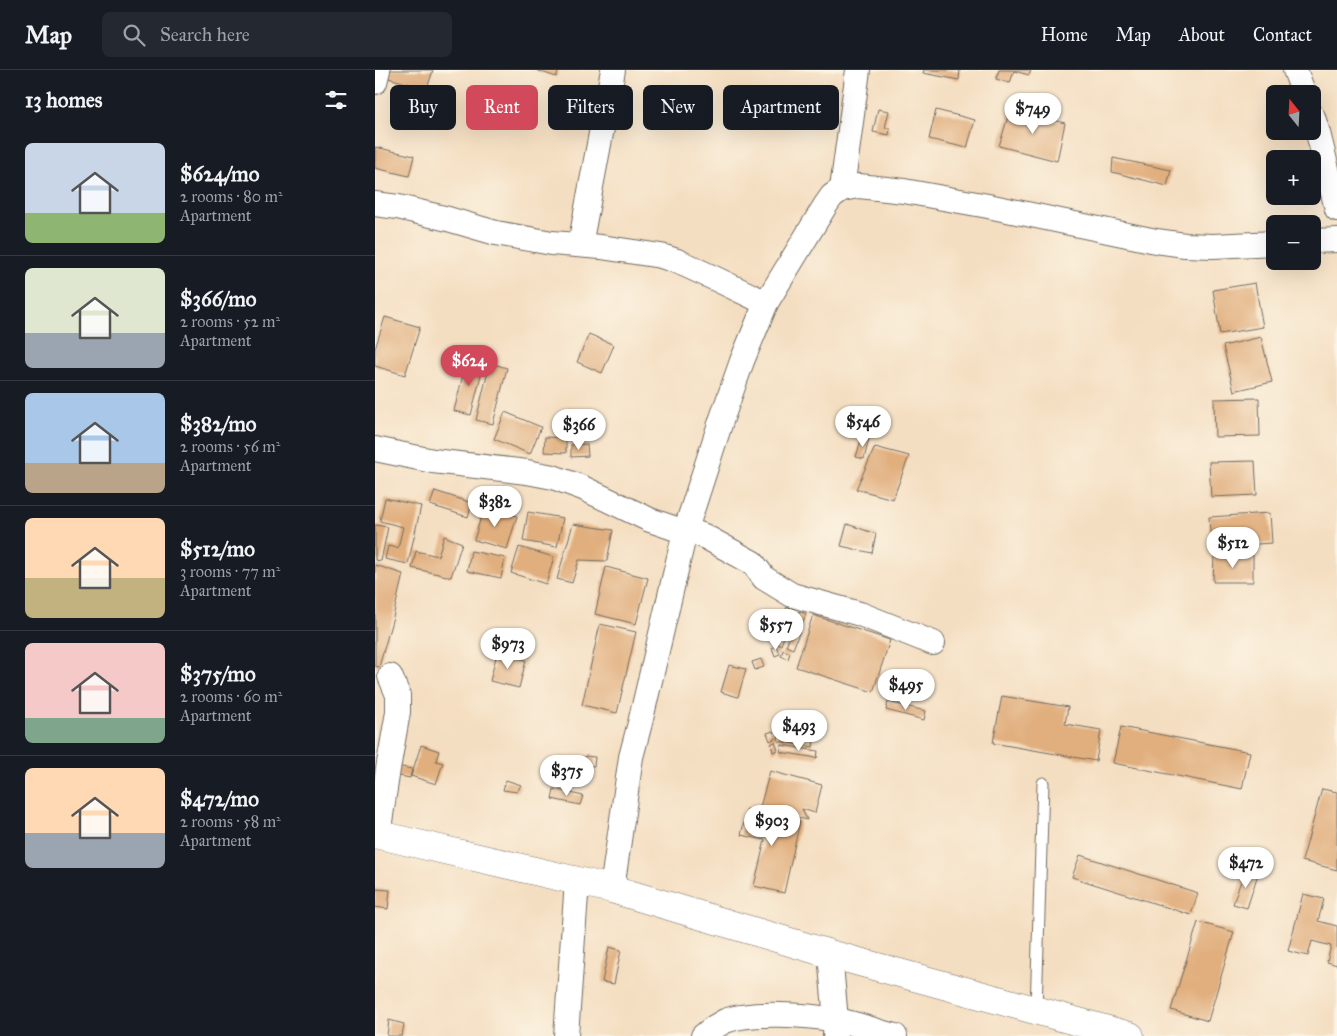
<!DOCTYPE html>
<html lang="en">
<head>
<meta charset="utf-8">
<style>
  :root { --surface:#171b24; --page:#242831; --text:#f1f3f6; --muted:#9ea1a6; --line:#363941; --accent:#d1495b }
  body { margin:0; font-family:"IM FELL Great Primer",serif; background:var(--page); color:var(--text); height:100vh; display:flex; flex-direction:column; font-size:19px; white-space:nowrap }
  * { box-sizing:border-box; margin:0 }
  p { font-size:16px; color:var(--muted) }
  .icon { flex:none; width:28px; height:28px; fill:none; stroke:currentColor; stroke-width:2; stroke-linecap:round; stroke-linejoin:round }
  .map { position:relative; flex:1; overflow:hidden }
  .drawer { display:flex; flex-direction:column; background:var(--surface); width:375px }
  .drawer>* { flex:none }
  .top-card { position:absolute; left:15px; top:15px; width:475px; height:45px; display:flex; gap:10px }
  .needle { width:32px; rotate:342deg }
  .fabs { position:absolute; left:891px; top:15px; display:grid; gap:10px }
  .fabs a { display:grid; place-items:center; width:55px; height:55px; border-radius:8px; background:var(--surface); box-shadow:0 5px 20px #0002; font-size:25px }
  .price { position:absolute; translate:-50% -42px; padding:0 11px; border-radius:18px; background:#fff; color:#222; font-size:16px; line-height:32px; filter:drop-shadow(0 1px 2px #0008) }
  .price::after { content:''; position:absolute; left:50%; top:30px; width:15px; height:11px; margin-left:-8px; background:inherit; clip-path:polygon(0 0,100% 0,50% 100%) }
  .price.selected { background:var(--accent); color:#fff }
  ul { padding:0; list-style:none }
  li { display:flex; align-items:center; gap:15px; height:125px; padding:0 25px }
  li+li { border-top:1px solid var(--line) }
  li span { display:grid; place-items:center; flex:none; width:140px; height:100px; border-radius:8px; color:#555 }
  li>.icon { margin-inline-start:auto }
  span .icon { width:60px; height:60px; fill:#fffc; stroke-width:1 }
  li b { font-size:21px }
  h2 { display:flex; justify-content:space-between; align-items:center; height:60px; padding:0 25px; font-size:21px }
  .pill { padding:0 18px; border-radius:8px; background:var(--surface); box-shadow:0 5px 20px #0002; font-size:18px; line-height:45px }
  .pill.selected { background:var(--accent); color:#fff }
  header { display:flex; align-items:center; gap:30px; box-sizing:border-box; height:70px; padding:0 25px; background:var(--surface); border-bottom:1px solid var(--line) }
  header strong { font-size:24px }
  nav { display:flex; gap:28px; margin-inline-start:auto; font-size:18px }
  .search { width:350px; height:45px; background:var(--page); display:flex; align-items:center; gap:12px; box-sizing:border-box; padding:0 18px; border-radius:8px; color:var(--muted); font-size:19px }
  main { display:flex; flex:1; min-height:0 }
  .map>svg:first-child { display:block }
</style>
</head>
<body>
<header>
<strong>Map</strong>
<div class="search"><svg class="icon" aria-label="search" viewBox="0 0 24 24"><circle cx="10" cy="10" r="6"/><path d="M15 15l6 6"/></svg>Search here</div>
<nav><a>Home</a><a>Map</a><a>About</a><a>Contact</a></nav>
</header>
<main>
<section class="drawer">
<h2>13 homes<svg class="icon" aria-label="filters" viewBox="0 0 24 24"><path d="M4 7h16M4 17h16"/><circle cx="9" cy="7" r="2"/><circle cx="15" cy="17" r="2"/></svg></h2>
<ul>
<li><span style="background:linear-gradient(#c9d6e8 70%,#8fb573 0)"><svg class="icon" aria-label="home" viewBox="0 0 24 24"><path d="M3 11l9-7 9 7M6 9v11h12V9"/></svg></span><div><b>$624/mo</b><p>2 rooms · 80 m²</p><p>Apartment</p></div></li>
<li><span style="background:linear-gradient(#dfe7d0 65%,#9aa5b1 0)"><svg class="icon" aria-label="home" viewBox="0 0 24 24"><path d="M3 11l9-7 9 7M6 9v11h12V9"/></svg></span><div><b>$366/mo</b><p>2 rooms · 52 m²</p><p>Apartment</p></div></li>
<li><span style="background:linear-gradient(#a9c7e8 70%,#b9a48a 0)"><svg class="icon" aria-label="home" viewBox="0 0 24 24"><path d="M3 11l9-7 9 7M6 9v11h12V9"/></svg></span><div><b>$382/mo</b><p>2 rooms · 56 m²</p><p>Apartment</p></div></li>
<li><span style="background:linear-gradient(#ffd9b3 60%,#c2b280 0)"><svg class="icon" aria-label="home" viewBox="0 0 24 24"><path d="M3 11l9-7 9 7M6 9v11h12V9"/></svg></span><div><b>$512/mo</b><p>3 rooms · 77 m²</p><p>Apartment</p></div></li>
<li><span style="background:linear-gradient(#f6c9c9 75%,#7fa58c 0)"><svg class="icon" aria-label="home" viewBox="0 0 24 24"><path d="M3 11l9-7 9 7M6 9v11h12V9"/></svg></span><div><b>$375/mo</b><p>2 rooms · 60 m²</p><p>Apartment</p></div></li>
<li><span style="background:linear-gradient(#ffd9b3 65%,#9aa5b1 0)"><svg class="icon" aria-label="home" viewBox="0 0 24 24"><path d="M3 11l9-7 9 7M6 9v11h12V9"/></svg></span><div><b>$472/mo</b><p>2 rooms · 58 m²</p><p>Apartment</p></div></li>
</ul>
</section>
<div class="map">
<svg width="962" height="966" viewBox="0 0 962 966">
  <rect width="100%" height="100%" fill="#fcf5e5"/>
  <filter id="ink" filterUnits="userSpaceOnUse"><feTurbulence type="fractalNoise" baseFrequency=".02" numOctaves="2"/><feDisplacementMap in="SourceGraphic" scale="10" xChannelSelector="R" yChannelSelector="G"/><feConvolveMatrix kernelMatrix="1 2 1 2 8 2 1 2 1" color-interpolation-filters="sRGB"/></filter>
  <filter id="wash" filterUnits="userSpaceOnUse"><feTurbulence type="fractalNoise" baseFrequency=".0096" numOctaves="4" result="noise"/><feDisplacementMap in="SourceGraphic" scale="20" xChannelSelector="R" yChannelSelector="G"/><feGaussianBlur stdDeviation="1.12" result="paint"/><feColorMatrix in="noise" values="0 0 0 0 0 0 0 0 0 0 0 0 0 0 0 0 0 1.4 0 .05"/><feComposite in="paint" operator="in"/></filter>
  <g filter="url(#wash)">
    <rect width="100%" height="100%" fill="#f4dec1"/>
    <g id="blocks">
      <g fill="#e1af7e">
        <polygon points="12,0 58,0 52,19 10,7"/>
        <polygon points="161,0 184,0 181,7"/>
        <polygon points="549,0 585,0 584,10 548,3"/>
        <polygon points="624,0 656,0 654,5 639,1 635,13 621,9"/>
        <polygon points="503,39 514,41 510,58 515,58 514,65 498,62"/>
        <polygon points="561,40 600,50 592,78 554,69"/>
        <polygon points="635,40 690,53 682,91 624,76"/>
        <polygon points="0,77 39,86 34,106 0,98"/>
        <polygon points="738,88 796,100 792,116 737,102"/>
        <polygon points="880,213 888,257 845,264 838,220"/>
        <polygon points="10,247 45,257 30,305 0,296 0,279"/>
        <polygon points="214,264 239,275 227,303 202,292"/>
        <polygon points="886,267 897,312 859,321 848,276"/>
        <polygon points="92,289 109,293 96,345 79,341"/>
        <polygon points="115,293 132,298 118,354 101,350"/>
        <polygon points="884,328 885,366 840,367 839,329"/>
        <polygon points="130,342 166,357 155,384 119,369"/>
        <polygon points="170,367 191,368 191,383 169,382"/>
        <polygon points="487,367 494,369 489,389 481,387"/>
        <polygon points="212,374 213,386 196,387 196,375"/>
        <polygon points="500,377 534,386 518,429 481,419"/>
        <polygon points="880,391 882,425 836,427 834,392"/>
        <polygon points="60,421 97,433 93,447 55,435"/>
        <polygon points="10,428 46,436 33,494 10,489 13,476 23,478 28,457 5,451"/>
        <polygon points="109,437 142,446 132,479 99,470"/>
        <polygon points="153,442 188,448 182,477 148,471"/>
        <polygon points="895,443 897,473 836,477 834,447"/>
        <polygon points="198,454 238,460 232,491 204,490 197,513 182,509"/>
        <polygon points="472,454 501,464 497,483 466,476"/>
        <polygon points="0,455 13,457 6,491 0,490"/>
        <polygon points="69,466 87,473 76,507 37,498 41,481 63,486"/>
        <polygon points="144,477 179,487 171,514 136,503"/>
        <polygon points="96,481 130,488 126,508 92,501"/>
        <polygon points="839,485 878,485 878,512 838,512"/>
        <polygon points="0,495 28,504 18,547 4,597 0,596"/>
        <polygon points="231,497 273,508 261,554 220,544"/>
        <polygon points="412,537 419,540 406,575 399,573"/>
        <polygon points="424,541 431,544 418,579 411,576"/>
        <polygon points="438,545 515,570 498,622 421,597"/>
        <polygon points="225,554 261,562 242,643 207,635"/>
        <polygon points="401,576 405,584 400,586 397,578"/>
        <polygon points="408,580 415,583 413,589 406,586"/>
        <polygon points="122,583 151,590 144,618 115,611"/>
        <polygon points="386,589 389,597 380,600 377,592"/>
        <polygon points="354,595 371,599 363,627 346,622"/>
        <polygon points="627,626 693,637 690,654 726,660 721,691 618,673"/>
        <polygon points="513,632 551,641 549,650 511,640"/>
        <polygon points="410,652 447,658 446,665 409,659"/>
        <polygon points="746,657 875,682 867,719 738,693"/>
        <polygon points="398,661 401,668 395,671 392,663"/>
        <polygon points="404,664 439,670 438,677 403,671"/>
        <polygon points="400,672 403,680 398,682 396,674"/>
        <polygon points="46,675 64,681 61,691 68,693 61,714 36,706"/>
        <polygon points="407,675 443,681 442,688 405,682"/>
        <polygon points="210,686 220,687 219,696 209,695"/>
        <polygon points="22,696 37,699 35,708 20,705"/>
        <polygon points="395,701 447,715 440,743 427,739 432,750 385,737"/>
        <polygon points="131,710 146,715 142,722 128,720"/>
        <polygon points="179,719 208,726 205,735 177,729"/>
        <polygon points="947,719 962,722 962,800 927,791"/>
        <polygon points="372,739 425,751 409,823 379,816 390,770 366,765"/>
        <polygon points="705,785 823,823 816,845 697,807"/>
        <polygon points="870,799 883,804 872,838 858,834"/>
        <polygon points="0,819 15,820 13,839 0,837"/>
        <polygon points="928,824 949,829 943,851 962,856 962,895 952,892 956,876 937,871 933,886 913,881"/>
        <polygon points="823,852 859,862 833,951 796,940"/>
        <polygon points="234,877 246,880 239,914 227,912"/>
        <polygon points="14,950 29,954 27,966 12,966"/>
      </g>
    </g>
  </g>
  <g filter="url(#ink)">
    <use href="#blocks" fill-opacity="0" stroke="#716a60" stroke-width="1"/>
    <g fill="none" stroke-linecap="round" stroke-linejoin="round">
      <defs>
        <polyline id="service" points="661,940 668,713"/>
        <g id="minor">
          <polyline points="920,0 929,24"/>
          <polyline points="0,12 3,0"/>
          <polyline points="938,47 943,63 962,139"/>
          <polyline points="467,119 483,0"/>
          <polyline points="0,134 23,137 73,149 121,163 177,173 226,177 286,186 302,191 341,209 391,233"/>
          <polyline points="938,171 962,170"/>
          <polyline points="205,175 238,0"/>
          <polyline points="0,379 58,391 152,402 178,407 208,418 275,450 310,462"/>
          <polyline points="310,459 329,466 378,493 389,508 417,525 485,544 558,573"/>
          <polyline points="3,765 13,699 23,642 23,625 15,606"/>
          <polyline points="237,819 256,687 265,653 310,462 346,351 367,291 391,233 450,136 457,126 467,119 484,116 529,121 613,136 781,171 810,175 838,176 900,173"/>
          <polyline points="455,884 461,950 460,964"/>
          <polyline points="191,966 202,811"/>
          <path d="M328,966C335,960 342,955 350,951C377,941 432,945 461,950C481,953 500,961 520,966"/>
        </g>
        <polyline id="tertiary" points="0,764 237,819 455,884 755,966"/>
      </defs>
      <use href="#service" stroke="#716a60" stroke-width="13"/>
      <use href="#minor" stroke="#716a60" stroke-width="26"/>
      <use href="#tertiary" stroke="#716a60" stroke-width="29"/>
      <use href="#service" stroke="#fff" stroke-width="11"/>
      <use href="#minor" stroke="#fff" stroke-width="24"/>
      <use href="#tertiary" stroke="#fff" stroke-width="28"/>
    </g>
  </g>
</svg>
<div class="fabs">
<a><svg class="needle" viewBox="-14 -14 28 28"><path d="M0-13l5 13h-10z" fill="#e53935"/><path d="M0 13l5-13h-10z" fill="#9ea1a6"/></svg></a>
<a>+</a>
<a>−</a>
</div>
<b class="price" style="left:658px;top:65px">$749</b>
<b class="price selected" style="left:94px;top:317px">$624</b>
<b class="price" style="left:488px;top:378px">$546</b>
<b class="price" style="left:204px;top:381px">$366</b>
<b class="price" style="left:120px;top:458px">$382</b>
<b class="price" style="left:858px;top:499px">$512</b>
<b class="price" style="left:401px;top:581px">$557</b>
<b class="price" style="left:133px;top:600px">$973</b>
<b class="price" style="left:531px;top:641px">$495</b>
<b class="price" style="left:424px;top:682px">$493</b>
<b class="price" style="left:192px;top:727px">$375</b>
<b class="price" style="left:397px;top:777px">$903</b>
<b class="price" style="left:871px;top:819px">$472</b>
<div class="top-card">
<a class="pill">Buy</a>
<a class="pill selected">Rent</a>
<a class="pill">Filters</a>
<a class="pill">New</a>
<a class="pill">Apartment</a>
</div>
</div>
</main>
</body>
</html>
